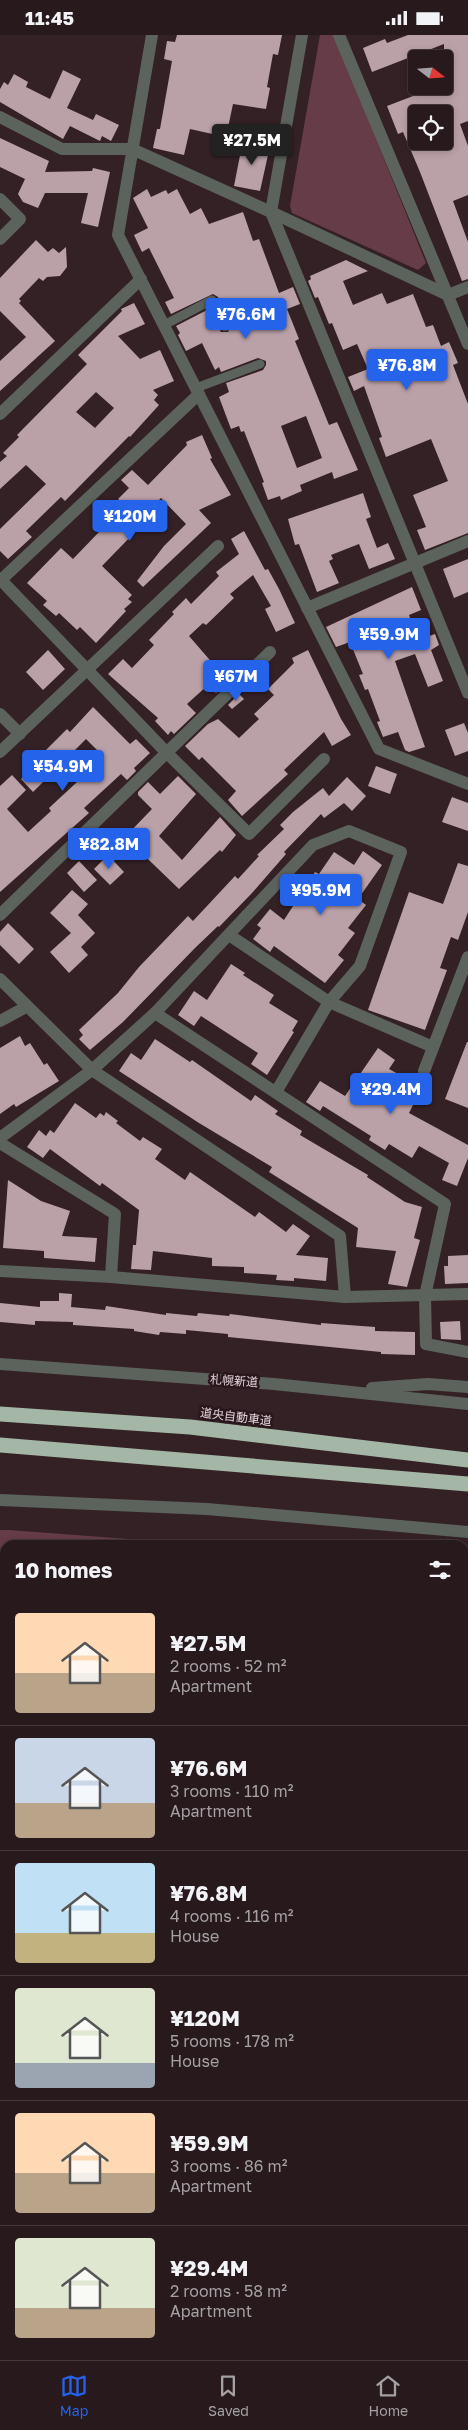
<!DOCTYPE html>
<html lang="en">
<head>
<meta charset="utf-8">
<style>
  :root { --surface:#27191c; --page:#332629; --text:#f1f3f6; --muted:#a4a0a3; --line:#43383b; --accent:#2563eb }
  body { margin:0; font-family:"Golos Text","Noto Sans JP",sans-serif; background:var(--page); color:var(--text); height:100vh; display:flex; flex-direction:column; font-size:19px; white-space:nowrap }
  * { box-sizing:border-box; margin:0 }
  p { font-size:16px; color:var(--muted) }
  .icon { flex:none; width:28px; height:28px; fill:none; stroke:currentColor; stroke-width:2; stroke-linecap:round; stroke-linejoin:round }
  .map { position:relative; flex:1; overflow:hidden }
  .panel { position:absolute; left:0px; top:1505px; width:469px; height:820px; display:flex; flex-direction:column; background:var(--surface); border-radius:15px 15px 0 0; box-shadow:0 2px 8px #0003,0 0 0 1px var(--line) }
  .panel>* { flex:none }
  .needle { width:32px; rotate:107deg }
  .tools { position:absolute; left:408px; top:15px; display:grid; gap:10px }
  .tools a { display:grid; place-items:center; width:45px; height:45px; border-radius:5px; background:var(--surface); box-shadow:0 2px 8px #0003,0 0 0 1px var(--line); font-size:25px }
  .price { position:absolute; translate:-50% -42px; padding:0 11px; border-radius:5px; background:var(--accent); color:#fff; font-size:16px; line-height:32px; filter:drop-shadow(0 1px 2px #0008) }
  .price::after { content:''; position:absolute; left:50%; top:30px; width:15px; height:11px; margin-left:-8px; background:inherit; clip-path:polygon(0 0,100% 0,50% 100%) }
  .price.current { background:#222; color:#fff }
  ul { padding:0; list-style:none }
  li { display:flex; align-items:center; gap:15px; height:125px; padding:0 15px }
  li+li { border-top:1px solid var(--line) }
  li span { display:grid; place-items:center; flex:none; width:140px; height:100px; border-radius:5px; color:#555 }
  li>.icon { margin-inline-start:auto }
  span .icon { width:60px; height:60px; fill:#fffc; stroke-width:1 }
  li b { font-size:21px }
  h2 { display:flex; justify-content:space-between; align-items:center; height:60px; padding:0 15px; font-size:21px }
  .status { display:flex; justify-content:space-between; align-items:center; height:35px; padding:0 25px; background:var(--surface); direction:ltr }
  .status svg { height:14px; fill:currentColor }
  .menu { display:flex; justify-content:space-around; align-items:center; height:70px; border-top:1px solid var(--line); background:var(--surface); font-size:14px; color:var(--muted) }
  .menu a { display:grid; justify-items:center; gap:2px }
  .menu .current { color:var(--accent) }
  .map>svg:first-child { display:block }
</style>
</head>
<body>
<div class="status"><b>11:45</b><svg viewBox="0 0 49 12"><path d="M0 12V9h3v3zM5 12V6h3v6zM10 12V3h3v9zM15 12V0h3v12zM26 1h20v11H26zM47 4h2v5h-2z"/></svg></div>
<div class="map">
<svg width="468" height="2325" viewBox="0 0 468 2325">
  <rect width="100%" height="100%" fill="#342126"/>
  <g fill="#653c48">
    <polygon points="320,0 334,0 426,228 418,235 292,178 290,171"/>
    <polygon points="0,1495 9,1495 209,1510 5,1510 5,1622 0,1622"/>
    <polygon points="464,1539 468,1540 468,1736 464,1735"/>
  </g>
  <g fill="#baa1a7" fill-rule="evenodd">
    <polygon points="177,0 282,0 278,20 273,19 267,52 270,53 266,74 233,69 226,102 190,94 184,120 153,113 157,94 160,94 172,26 164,24 167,6 175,7"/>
    <path d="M408,0H468V86L460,89L468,111V160L453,166L468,207V244L462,246L420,137L403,97L398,99L387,71L421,58L418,51H444V9L372,37L363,13L385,4L387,8ZM416,79H444V106H433L416,113Z"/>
    <polygon points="63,35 81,44 67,73 93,85 96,79 119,90 111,106 102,101 100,106 70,91 63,104 0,67 0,54 4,47 8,50 14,39 28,47 26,52 50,64"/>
    <polygon points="0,103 49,126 45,137 92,136 93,133 110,137 98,192 81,188 88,158 45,158 38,173 23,167 18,159 25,144 0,132"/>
    <polygon points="243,105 270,111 260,156 234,151"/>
    <path d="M147,154L151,162L166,155L168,159L177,154L190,179L201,173L209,189L243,177L253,206L259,204L279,258L293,252L300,269L287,274L299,304L295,306L329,390L337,387L358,435L334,444L332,437L300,450L302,456L281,465L280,461L268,465L262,448L264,447L244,396L241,397L239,391L231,394L219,362L229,357L226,348L263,335L266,330V326L258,323L221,337L219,332L215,335L202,308L186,316L178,300L180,298L176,291L209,274L221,297H228L231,290L218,262L213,259L171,279L165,267L174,263L149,213L142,217L134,200L148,193L133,163ZM306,381L322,423L297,433L281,391Z"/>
    <polygon points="36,205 48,217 53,213 59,218 66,212 67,232 60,241 47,242 43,246 39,243 19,264 21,266 19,268 55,306 0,356 0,326 26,302 0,276 0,243"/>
    <polygon points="346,225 368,236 343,246 353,270 382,258 387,269 413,259 426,292 433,290 441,311 449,307 458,328 453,330 468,369 468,498 425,515 417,495 426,492 413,460 448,446 431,404 386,422 379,403 382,402 364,351 354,356 348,342 368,334 357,309 343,315 332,288 329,289 318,262 315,263 308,246 311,244 310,241"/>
    <path d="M134,268L145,289L118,301L140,324L160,315L174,346L153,355L158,360L154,365L159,370L130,402L129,401L65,466L61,462L26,496L32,502L8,524L0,516V494L46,449L26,430L0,454V427L7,421L3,418L19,402L17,400L87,329L78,320L122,276L121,274ZM96,357L114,373L95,393L76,377Z"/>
    <polygon points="202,400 212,423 210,424 231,460 199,475 211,488 143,552 137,546 164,511 186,489 161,463 131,493 135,497 102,531 132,560 128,564 132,567 124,574 126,576 96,608 80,592 77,595 59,578 56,581 43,570 47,566 27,548 61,513 73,524 125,470 118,464 129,453 121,445 132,435 148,450 187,410 186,407"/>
    <polygon points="363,458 371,482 366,484 377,513 388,508 395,524 369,534 359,509 331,520 333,524 329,526 339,548 317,557 299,509 295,510 288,484"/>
    <polygon points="244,496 265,535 268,534 279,554 295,588 276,597 265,574 271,571 253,540 230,559 234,563 206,590 203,588 189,601 228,646 216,658 208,650 187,669 196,678 174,699 171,696 168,700 155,686 158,683 108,639 123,624 132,633 154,610 149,605 174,579 172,577 186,563 191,569 219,541 216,537 239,519 231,504"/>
    <polygon points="468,524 468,557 454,563 443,534"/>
    <polygon points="412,552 421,575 409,580 418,605 435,599 439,610 431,615 443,646 428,652 415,619 395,626 425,712 409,717 405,715 398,697 383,702 377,687 380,686 368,654 365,655 359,640 363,639 350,607 336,612 326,592"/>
    <polygon points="48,615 65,634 43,655 26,637"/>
    <polygon points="308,615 341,684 351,700 332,711 324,697 284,735 288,739 242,781 228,765 236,756 202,722 199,725 185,711 208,689 218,684 239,703 259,684 254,679 274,660 268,654 294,628 292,623"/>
    <polygon points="239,659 244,664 232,674 228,670"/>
    <polygon points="93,672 130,709 136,704 150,718 134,733 136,736 127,745 121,739 84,773 89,778 0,857 0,751 12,740 26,755 7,774 28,797 51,776 49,773 104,722 86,704 33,757 21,744 49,718 46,715 67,694 70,697"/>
    <polygon points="464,688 468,698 468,716 455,721 445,695"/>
    <polygon points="376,731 397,739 390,759 368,751"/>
    <polygon points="178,741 196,759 159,801 182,825 220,782 236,800 222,817 220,815 179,854 125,802 152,774 138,760 138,757 148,747 160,759"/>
    <polygon points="347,742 366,761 352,776 344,768 324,783 321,779 284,817 286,819 252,858 219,892 218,891 195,913 123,987 90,1015 79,1004 83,1000 79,995 118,958 139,932 188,881 193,886 235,841 238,844 259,821 257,820 284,794 280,790 293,777 323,753 329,761"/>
    <polygon points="452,762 468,768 468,796 442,787"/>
    <polygon points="363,816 382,830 358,864 366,870 348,893 355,898 338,920 344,925 325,948 274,911 270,917 253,904 261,893 257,890 270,874 284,885 315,837 319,839 334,817 354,830"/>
    <polygon points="108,820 124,837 110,850 94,834"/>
    <polygon points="79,826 97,845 84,857 67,838"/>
    <polygon points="458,828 468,831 468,877 458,905 451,902 440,933 447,935 425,995 368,975 409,857 443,869"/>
    <polygon points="72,855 88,869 78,880 95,898 81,912 88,920 69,938 50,917 71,898 50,878"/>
    <polygon points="8,888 34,914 19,929 0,910 0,897"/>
    <polygon points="231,929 245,938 243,940 274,960 269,968 298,986 292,996 294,997 267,1040 251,1029 258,1018 201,981 194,991 178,980 194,956 207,965"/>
    <polygon points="20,1001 25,1011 30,1008 44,1030 47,1028 59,1046 16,1072 14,1069 0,1079 0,1013"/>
    <polygon points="155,1004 190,1027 192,1025 251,1066 255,1060 278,1076 275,1079 302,1096 300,1100 368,1140 367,1142 405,1167 422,1172 414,1203 420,1205 407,1252 388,1249 396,1216 356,1212 358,1193 269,1137 272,1132 199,1088 119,1036 131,1018 141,1025"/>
    <polygon points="467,1007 468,1007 468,1073 445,1064"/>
    <polygon points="378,1013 395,1025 389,1034 422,1052 409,1078 468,1110 468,1123 457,1151 442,1145 449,1128 419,1111 412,1123 389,1109 385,1115 369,1105 371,1101 323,1071 320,1076 306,1067 320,1046 345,1061"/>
    <polygon points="75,1068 96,1083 100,1078 104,1081 106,1077 118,1086 116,1088 140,1106 143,1102 162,1114 155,1124 185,1145 190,1137 255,1182 259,1177 286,1197 293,1189 310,1201 296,1220 328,1223 326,1246 294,1243 294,1246 276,1245 277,1240 244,1238 244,1232 212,1231 212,1223 153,1216 151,1235 131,1234 133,1210 136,1210 139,1175 102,1148 100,1151 50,1114 43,1123 27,1112 39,1095 46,1101 50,1095 54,1098"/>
    <polygon points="8,1145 41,1166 70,1176 62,1201 97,1203 95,1227 44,1223 44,1216 3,1213"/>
    <polygon points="468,1220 468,1248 445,1249 444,1231 448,1231 448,1221"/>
    <polygon points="59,1258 72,1259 71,1272 105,1275 106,1271 166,1280 166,1278 197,1281 198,1278 229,1281 230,1279 321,1290 321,1288 375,1292 375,1296 415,1297 415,1320 381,1319 381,1317 228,1302 228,1299 186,1295 186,1299 160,1297 159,1300 134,1296 134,1294 73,1290 73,1287 35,1286 35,1290 0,1287 0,1268 40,1272 40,1266 59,1266"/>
    <polygon points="460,1286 461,1305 441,1304 440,1287"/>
  </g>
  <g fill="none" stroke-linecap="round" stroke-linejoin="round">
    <g stroke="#5c635d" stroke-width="9">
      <polyline points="164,290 212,265 225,292"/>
      <polyline points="196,353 260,329"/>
    </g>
    <g stroke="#5c635d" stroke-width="12">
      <polyline points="152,0 118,200 379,714 468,749"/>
      <polyline points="302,0 271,177 468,658"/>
      <polyline points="339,0 468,309"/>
      <polyline points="0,82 62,114 132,114 271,177 448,260 468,252"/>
      <polyline points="0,164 20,184 0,204"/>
      <polyline points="0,379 141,244"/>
      <polyline points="0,544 166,717 249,799 324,724"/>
      <polyline points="1,545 199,359"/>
      <polyline points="307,573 468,506"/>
      <polyline points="0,679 20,699"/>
      <polyline points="0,717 218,511"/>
      <polyline points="0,880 270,617"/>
      <polyline points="229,900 329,967 433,1012"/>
      <polyline points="0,944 92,1035 340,1201 345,1262"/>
      <polyline points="155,978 445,1169 425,1261 426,1309 468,1317"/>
      <polyline points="0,986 26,972"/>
      <polyline points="424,1036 468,922"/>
      <polyline points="0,1103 92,1035 155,978 313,810 349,796 401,817 360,931 329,967 276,1057"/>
      <polyline points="0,1108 115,1179 111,1242"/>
      <polyline points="0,1236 111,1242 345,1262 468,1259"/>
      <polyline points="0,1687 5,1687"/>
      <polyline points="464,1746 468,1746"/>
      <polyline points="0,1878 5,1856"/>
      <polyline points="464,2045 468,2026"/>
      <polyline points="0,2195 5,2196"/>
      <polyline points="349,2320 358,2325"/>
      <polyline points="156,2325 162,2320"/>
      <polyline points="401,2325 402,2320"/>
    </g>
    <g stroke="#5c635d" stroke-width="12">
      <polyline points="0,1329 274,1349 468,1369"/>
      <polyline points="372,1353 428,1349 468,1352"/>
      <polyline points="0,1465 207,1474 468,1497"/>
      <polyline points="0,1945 5,1946"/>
      <polyline points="464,2047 468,2047"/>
    </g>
    <g stroke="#a4b7a6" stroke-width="15">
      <polyline points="0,1379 190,1392 468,1425"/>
      <polyline points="0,1410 468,1449"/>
    </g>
  </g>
  <g text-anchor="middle" stroke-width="5" stroke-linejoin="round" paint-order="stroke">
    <g font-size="12" fill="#e1d3d7" stroke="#2a171d">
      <text transform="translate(234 1346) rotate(4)" y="4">札幌新道</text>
      <text transform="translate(236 1382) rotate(7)" y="4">道央自動車道</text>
    </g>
  </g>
</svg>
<div class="tools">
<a><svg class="needle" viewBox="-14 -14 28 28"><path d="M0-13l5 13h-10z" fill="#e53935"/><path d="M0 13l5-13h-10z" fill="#a4a0a3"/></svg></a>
<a><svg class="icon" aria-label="locate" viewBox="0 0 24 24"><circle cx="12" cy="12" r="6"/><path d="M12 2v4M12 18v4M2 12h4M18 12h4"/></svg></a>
</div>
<b class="price current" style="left:252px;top:131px">¥27.5M</b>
<b class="price" style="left:246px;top:305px">¥76.6M</b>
<b class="price" style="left:407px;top:356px">¥76.8M</b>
<b class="price" style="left:130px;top:507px">¥120M</b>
<b class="price" style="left:389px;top:625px">¥59.9M</b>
<b class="price" style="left:236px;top:667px">¥67M</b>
<b class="price" style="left:63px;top:757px">¥54.9M</b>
<b class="price" style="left:109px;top:835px">¥82.8M</b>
<b class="price" style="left:321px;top:881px">¥95.9M</b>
<b class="price" style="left:391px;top:1080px">¥29.4M</b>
<section class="panel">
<h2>10 homes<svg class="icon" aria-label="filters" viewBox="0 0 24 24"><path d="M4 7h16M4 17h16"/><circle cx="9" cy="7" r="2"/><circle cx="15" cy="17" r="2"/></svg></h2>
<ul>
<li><span style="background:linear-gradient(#ffd9b3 60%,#b9a48a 0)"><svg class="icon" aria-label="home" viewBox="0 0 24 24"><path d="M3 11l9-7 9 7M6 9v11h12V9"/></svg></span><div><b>¥27.5M</b><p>2 rooms · 52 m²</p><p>Apartment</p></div></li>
<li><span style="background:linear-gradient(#c9d6e8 65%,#b9a48a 0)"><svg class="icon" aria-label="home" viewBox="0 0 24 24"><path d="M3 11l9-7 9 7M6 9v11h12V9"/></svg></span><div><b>¥76.6M</b><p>3 rooms · 110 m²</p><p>Apartment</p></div></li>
<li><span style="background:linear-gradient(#bfe0f5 70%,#c2b280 0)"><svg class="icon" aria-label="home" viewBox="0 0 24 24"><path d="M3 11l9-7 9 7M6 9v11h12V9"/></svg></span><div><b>¥76.8M</b><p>4 rooms · 116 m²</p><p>House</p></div></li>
<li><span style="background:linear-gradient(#dfe7d0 75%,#9aa5b1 0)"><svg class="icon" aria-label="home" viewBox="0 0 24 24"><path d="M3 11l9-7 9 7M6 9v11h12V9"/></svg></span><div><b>¥120M</b><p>5 rooms · 178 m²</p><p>House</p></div></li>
<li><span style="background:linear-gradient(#ffd9b3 60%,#b9a48a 0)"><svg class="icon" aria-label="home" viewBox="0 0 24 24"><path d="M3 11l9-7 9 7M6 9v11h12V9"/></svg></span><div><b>¥59.9M</b><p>3 rooms · 86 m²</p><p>Apartment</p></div></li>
<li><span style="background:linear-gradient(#dfe7d0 70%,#b9a48a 0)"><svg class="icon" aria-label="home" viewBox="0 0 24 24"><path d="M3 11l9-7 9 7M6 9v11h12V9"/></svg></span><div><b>¥29.4M</b><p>2 rooms · 58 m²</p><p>Apartment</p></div></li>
</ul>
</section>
</div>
<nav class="menu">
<a class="current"><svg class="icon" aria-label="map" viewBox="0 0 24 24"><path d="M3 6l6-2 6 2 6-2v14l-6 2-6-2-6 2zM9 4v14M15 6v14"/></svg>Map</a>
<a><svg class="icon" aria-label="saved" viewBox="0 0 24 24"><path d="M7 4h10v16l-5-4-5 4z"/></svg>Saved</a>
<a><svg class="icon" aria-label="home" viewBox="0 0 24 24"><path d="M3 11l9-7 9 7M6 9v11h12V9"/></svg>Home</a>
</nav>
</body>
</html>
